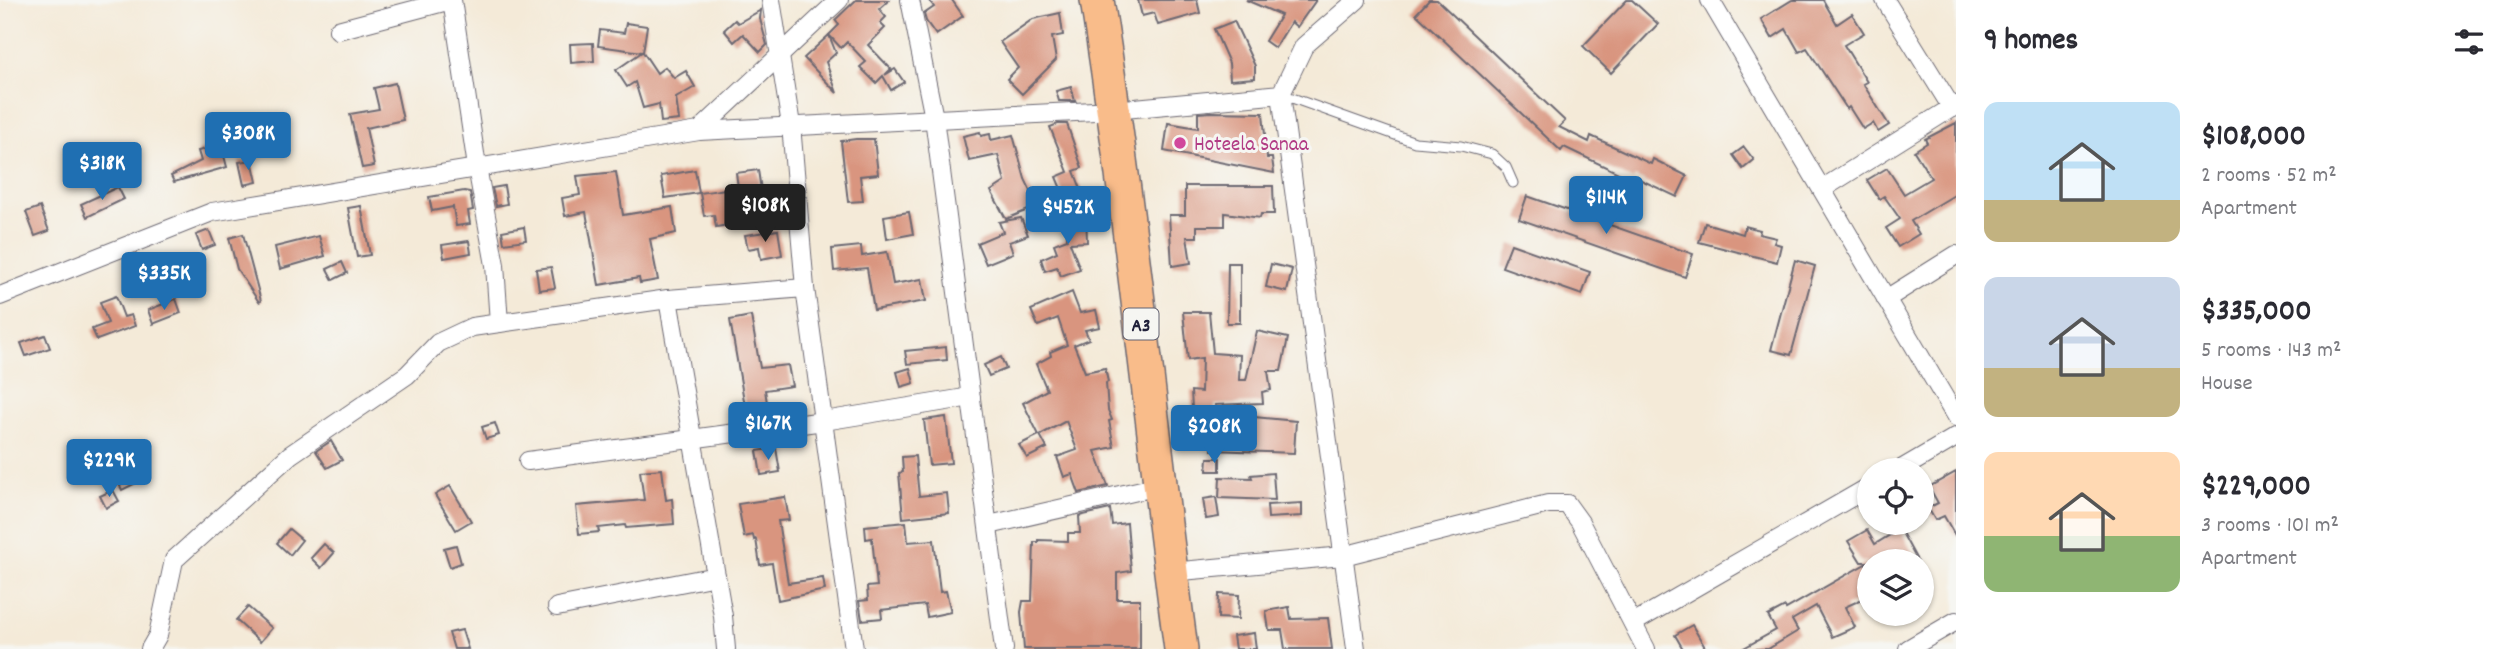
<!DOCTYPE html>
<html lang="en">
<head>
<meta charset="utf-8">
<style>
  :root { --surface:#fff; --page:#f2f2f3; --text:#2b2b33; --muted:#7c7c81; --accent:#1f6fb2 }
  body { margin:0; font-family:Dekko,sans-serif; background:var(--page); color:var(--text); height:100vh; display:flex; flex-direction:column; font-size:26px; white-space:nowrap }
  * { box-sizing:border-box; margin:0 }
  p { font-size:23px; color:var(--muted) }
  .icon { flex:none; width:38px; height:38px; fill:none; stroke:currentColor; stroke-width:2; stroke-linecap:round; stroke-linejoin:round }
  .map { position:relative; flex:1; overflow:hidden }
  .side { display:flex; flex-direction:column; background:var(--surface); width:560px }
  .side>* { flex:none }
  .buttons { position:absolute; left:1857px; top:458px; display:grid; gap:14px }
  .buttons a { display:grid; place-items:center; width:77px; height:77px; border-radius:50%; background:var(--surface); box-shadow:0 2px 5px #0004; font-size:35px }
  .price { position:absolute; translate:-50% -60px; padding:0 16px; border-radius:7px; background:var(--accent); color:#fff; font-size:23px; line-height:46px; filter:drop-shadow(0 2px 4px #0008) }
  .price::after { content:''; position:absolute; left:50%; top:42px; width:21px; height:16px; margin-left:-10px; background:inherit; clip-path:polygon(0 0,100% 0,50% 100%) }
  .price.selected { background:#222; color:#fff }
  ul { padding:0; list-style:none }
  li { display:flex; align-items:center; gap:21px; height:175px; padding:0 28px }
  li span { display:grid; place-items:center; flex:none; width:196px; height:140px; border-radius:14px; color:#555 }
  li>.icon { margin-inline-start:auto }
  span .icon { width:84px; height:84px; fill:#fffc; stroke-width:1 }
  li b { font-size:30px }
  h2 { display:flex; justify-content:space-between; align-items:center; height:84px; padding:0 28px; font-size:30px }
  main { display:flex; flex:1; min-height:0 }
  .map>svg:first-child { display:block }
</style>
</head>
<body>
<main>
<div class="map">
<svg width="1956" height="649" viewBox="0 0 1956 649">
  <rect width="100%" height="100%" fill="#f6f6f2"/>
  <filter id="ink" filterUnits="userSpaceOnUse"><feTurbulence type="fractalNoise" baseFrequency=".0143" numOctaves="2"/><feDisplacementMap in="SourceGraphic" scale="14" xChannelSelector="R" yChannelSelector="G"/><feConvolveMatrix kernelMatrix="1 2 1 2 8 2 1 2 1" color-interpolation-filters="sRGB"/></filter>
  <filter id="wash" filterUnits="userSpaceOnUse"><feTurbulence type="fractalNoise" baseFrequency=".00686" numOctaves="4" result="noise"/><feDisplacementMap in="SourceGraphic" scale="28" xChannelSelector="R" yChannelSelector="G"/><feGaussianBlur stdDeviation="1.57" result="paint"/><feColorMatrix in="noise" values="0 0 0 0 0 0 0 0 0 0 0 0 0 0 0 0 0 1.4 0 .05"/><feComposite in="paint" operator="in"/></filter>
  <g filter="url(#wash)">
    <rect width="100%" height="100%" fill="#f4ead8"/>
    <g id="blocks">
      <g fill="#d9957f">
        <polygon points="856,0 889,0 879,9 886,17 880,23 885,28 868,45 891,69 885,75 895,69 904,82 891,90 883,76 876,83 860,67 866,62 847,42 841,48 829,35 839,25 835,20"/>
        <polygon points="929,0 952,0 963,16 936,35 926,21 924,14 934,7"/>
        <polygon points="1138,0 1197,0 1200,13 1158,25 1154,13 1142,16"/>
        <polygon points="1246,0 1316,0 1297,27 1291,22 1275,48 1265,41 1281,15"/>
        <polygon points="1429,0 1437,0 1565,121 1559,127 1589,142 1591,136 1651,164 1653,159 1687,176 1677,197 1635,177 1633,180 1564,147 1561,151 1416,14"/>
        <polygon points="1627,0 1632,0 1658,24 1611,73 1583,46"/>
        <polygon points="1792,0 1823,0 1837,24 1852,14 1864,33 1844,45 1867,82 1863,84 1889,125 1878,132 1873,123 1863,129 1849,107 1847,109 1807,48 1799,52 1786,29 1772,38 1761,19"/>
        <polygon points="761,10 760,19 767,45 760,52 743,34 734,42 724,30 735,20 738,23"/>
        <polygon points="1060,13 1063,35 1052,37 1056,60 1022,94 1007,79 1018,68 1000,42 1033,19"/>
        <polygon points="1234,21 1255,66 1255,78 1230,80 1229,63 1214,29"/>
        <polygon points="626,23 647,26 643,52 657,73 665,67 674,78 686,71 695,87 676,98 679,120 661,122 659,104 643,108 635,82 627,87 616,70 642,52 598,46 600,30 624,33"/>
        <polygon points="829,35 836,53 826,62 837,93 804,58"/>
        <polygon points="593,43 594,61 571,63 570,44"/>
        <polygon points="395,83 403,120 366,128 374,166 362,168 350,114 379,109 374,88"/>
        <polygon points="1071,87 1075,101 1059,101 1056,91"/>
        <polygon points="1211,112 1263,113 1267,158 1272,158 1274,173 1164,151 1168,123 1198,128 1198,113"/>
        <polygon points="1956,123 1956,194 1911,221 1919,234 1898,247 1886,228 1900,219 1884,196 1879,199 1867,180 1887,168 1904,194 1931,178 1914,151 1927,143 1925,139"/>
        <polygon points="1058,124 1067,124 1082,168 1074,171 1081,189 1064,196 1056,177 1068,172 1050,127"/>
        <polygon points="980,132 981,136 990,134 991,140 1013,135 1025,179 1038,206 1006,219 991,191 1005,182 998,155 969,161 963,136"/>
        <polygon points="856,139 874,139 878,174 860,176 863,201 848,202 841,141"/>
        <polygon points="221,145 227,167 174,182 171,176 201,161 198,151"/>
        <polygon points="1744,147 1754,160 1743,169 1733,155"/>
        <polygon points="252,160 257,182 244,185 239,162"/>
        <polygon points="695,170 699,193 665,198 661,176"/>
        <polygon points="758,170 761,190 748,192 753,221 716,227 714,215 704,216 700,193 738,187 736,173"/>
        <polygon points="616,172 623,215 672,207 676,233 650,239 658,280 640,283 639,278 599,285 586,212 565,216 562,198 580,195 577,176"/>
        <polygon points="504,186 507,204 496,206 492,188"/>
        <polygon points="1185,186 1273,186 1274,214 1261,214 1260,218 1225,213 1225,226 1197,226 1197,237 1187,237 1191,263 1172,266 1169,215 1185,215"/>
        <polygon points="118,187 124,199 87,217 81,204"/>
        <polygon points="464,191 470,192 473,210 468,211 470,224 456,226 453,207 432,211 429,197"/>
        <polygon points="1527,196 1693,254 1685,277 1519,219"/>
        <polygon points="361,206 370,255 357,257 348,208"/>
        <polygon points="40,207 49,231 35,236 26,212"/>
        <polygon points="909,212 913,234 887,239 884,216"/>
        <polygon points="1086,214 1087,242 1070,243 1080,269 1061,276 1057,267 1045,271 1041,259 1057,252 1054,244 1067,239 1066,215"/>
        <polygon points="1021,218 1028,235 1009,242 1013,253 986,264 977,243 1003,232 999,222"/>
        <polygon points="1705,223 1743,234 1745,226 1760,230 1759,234 1776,238 1774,243 1781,245 1777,262 1699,242"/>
        <polygon points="524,227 526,240 504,243 502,231"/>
        <polygon points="209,230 215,245 202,250 196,235"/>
        <polygon points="778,230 782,255 761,259 759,247 748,249 745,235"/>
        <polygon points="243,234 261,301 259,302 237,269 229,238"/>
        <polygon points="319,236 325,256 280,269 275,247"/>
        <polygon points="469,241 471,253 444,258 442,245"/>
        <polygon points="1511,244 1590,272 1582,295 1502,267"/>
        <polygon points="861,246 862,256 887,252 893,284 922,279 926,301 874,310 867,268 834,271 832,249"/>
        <polygon points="196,256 203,274 187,279 181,262"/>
        <polygon points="1795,260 1815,266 1791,355 1771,350"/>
        <polygon points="342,262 347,273 333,280 327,269"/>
        <polygon points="1228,263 1240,263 1240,323 1227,323"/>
        <polygon points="1271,264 1292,269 1287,292 1266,287"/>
        <polygon points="551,267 555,288 539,290 536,269"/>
        <polygon points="1072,292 1080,313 1096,310 1100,327 1085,330 1089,339 1074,345 1085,372 1105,368 1108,382 1106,383 1108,410 1112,420 1109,421 1114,447 1095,451 1108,486 1079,493 1072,474 1064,477 1057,457 1077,450 1066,421 1040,435 1047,448 1027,458 1019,445 1039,435 1023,403 1047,390 1036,364 1051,356 1050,352 1067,345 1058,318 1038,326 1031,310"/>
        <polygon points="116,296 124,317 131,315 135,326 97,340 92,329 108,323 100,302"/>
        <polygon points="176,299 181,313 153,324 148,310"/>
        <polygon points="1183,312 1209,312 1213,353 1240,355 1239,380 1246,380 1257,331 1288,338 1281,371 1268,371 1271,390 1262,392 1263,403 1215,405 1216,424 1193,425 1191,391 1201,392 1202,358 1188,360"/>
        <polygon points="751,316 760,368 788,365 792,386 765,390 768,409 746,412 730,320"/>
        <polygon points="45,335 50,348 26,356 21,343"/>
        <polygon points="946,347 947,360 907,364 905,351"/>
        <polygon points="1001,357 1006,369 989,376 984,365"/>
        <polygon points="910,368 914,383 901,387 897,372"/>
        <polygon points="946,417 951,463 929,465 924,420"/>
        <polygon points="1254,417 1296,421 1294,453 1212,450 1213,433 1253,435"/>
        <polygon points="495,423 499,435 486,439 482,427"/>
        <polygon points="331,441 342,460 327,468 316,451"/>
        <polygon points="776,448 780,472 761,475 757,451"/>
        <polygon points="915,456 919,496 947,493 949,513 903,518 899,473 903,472 902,457"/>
        <polygon points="1208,458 1220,458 1220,471 1207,471"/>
        <polygon points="662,469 666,500 672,499 674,524 626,528 625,525 598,528 599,532 579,534 576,506 644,500 640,471"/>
        <polygon points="132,470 138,482 122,490 116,478"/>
        <polygon points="1956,472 1956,537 1944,516 1935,520 1928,508 1938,503 1929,487"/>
        <polygon points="1273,473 1275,500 1219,498 1220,477 1252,478 1251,475"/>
        <polygon points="450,486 471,521 456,530 435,495"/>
        <polygon points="113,490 119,501 106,508 100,496"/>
        <polygon points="785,497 789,520 778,521 788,583 823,578 825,590 778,600 772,563 760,565 756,539 754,540 753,535 744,537 738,504"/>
        <polygon points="1216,497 1219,517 1206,519 1203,499"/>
        <polygon points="1302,503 1302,516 1268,518 1267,505"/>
        <polygon points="1110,509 1112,525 1127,523 1131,571 1117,573 1117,599 1140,599 1140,649 1024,649 1021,612 1023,601 1032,601 1034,542 1038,542 1038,540 1068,541 1068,533 1080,533 1079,516"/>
        <polygon points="906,522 908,542 934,540 940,592 946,591 951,612 927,617 925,605 881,610 882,618 862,620 859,601 868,600 867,587 877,586 872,538 866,539 865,526"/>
        <polygon points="289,529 302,540 290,555 277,543"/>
        <polygon points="1900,529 1918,562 1861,562 1848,541 1867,530 1875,544"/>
        <polygon points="324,544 334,553 321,568 311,558"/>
        <polygon points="456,545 461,563 450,567 444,548"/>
        <polygon points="1869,562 1869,596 1845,607 1855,627 1832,637 1816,606 1792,620 1798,631 1768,649 1742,649 1776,630 1768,616 1785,607 1786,609"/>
        <polygon points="1219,594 1239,595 1238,619 1218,618"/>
        <polygon points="248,607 272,628 260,642 236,620"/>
        <polygon points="1289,607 1291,619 1328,618 1332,649 1285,649 1282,630 1269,630 1266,611"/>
        <polygon points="1692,625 1706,649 1683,649 1675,635"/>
        <polygon points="462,630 468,649 454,649 449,633"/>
        <polygon points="1254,633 1256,649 1235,649 1233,636"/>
      </g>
    </g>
  </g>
  <g filter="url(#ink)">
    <use href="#blocks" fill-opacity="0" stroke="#6c6872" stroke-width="2"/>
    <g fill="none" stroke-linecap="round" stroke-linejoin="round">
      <defs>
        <polyline id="lane" points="1281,94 1415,142 1461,146 1492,154 1506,167 1513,183"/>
        <g id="street">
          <polyline points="452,0 477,167 495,265 499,323"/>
          <polyline points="771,0 791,125 805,288 854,649"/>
          <polyline points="910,0 934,118 1004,649"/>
          <polyline points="1710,0 1956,417"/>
          <polyline points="1885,0 1952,108"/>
          <polyline points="338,30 451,0"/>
          <polyline points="1281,94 1356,649"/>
          <polyline points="699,131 839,0"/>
          <polyline points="1822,189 1956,105"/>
          <polyline points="0,296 212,212 699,131 1114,110 1281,94 1304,46 1357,0"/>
          <polyline points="668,299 723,616 726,649"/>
          <polyline points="1886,299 1956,255"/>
          <polyline points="528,461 824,421 971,397"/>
          <polyline points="1898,471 1956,437"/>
          <polyline points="989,525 1159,486"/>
          <polyline points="1171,572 1343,556 1548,504 1567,504 1580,522 1646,649"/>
          <polyline points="557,607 716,576"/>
          <polyline points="1633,623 1869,487"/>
          <polyline points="150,649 158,635 174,560 290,455 407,375 438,343 472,327 668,299 805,288"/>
          <polyline points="1908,649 1956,621"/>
        </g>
        <path id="highway" d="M1097,0C1131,216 1152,433 1181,649"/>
      </defs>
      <use href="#lane" stroke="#6c6872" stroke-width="11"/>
      <use href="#street" stroke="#6c6872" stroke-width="20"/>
      <use href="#highway" stroke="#6c6872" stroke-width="36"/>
      <use href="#lane" stroke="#fff" stroke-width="9"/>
      <use href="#street" stroke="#fff" stroke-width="18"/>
      <use href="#highway" stroke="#f9bc8a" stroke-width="33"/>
    </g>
  </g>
  <circle fill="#d1479c" stroke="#f6f6f2" stroke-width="2.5" cx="1180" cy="143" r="7"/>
  <g text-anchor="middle" stroke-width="6" stroke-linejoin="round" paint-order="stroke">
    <rect fill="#f6f6f2" stroke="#626272" stroke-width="2" x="1123.5" y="308.5" width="35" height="31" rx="5"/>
    <g font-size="19" font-weight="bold" fill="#22223b">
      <text x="1141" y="331">A3</text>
    </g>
    <g font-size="21" fill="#b23c85" stroke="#f6f6f2" text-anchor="start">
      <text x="1194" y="150">Hoteela Sanaa</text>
    </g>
  </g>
</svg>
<div class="buttons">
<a><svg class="icon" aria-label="locate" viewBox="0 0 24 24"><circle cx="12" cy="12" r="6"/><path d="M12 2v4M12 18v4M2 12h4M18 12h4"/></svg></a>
<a><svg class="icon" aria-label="layers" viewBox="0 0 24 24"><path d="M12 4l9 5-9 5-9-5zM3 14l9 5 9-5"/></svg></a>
</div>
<b class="price" style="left:248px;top:172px">$308K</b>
<b class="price" style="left:102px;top:202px">$318K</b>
<b class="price" style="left:1606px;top:236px">$114K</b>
<b class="price selected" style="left:765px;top:244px">$108K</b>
<b class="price" style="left:1068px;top:246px">$452K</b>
<b class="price" style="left:164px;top:312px">$335K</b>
<b class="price" style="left:768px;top:462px">$167K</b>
<b class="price" style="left:1214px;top:465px">$208K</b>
<b class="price" style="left:109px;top:499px">$229K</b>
</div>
<section class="side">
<h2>9 homes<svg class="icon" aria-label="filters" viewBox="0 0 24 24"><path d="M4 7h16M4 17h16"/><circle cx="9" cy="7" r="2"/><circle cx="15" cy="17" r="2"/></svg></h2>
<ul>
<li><span style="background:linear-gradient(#bfe0f5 70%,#c2b280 0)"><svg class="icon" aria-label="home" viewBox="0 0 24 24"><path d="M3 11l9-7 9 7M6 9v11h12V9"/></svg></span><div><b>$108,000</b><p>2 rooms · 52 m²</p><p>Apartment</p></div></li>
<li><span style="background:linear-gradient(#c9d6e8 65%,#c2b280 0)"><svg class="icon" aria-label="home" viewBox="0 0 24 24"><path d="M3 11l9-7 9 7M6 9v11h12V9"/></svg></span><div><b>$335,000</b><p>5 rooms · 143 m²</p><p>House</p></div></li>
<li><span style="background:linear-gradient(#ffd9b3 60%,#8fb573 0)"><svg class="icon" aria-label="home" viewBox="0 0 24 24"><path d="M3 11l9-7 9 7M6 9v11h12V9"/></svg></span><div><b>$229,000</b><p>3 rooms · 101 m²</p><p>Apartment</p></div></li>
</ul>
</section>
</main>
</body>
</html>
